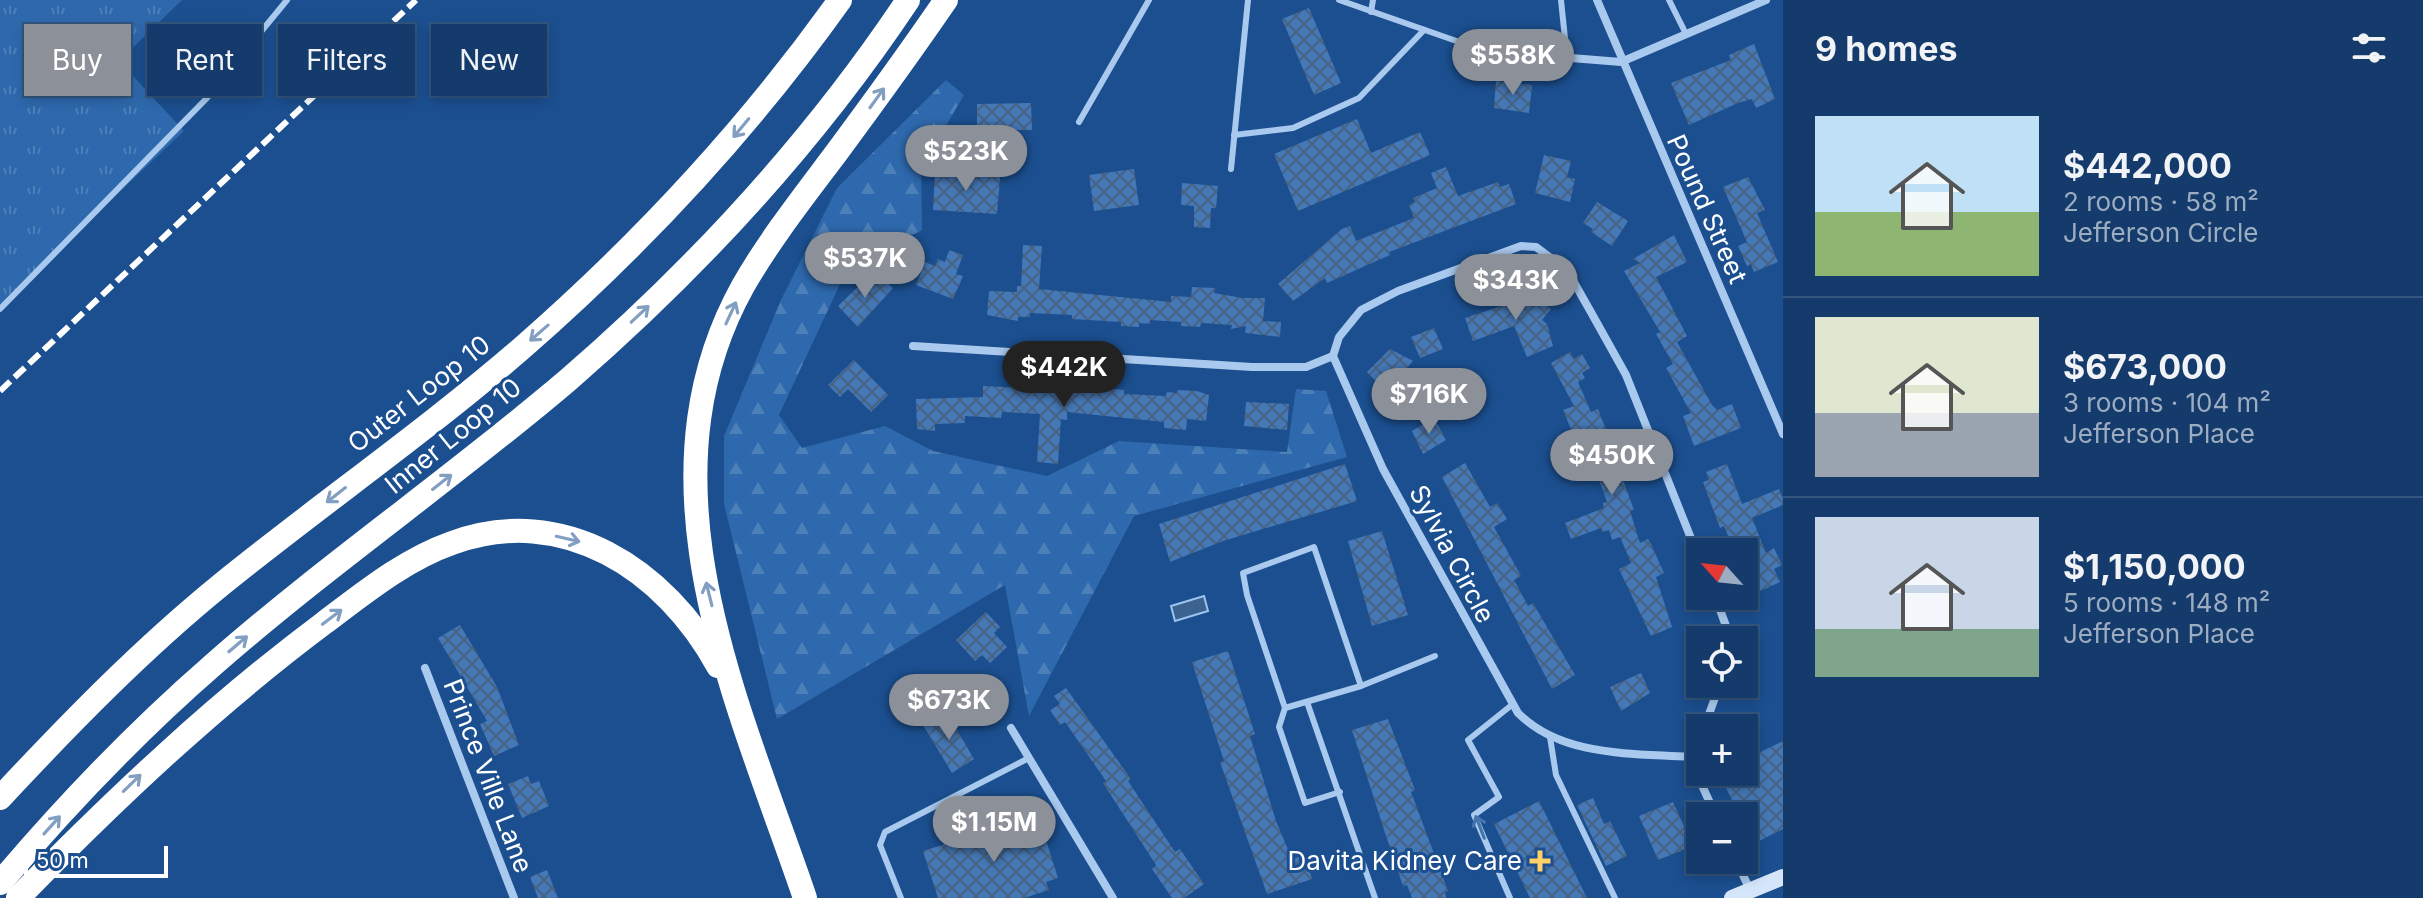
<!DOCTYPE html>
<html lang="en">
<head>
<meta charset="utf-8">
<style>
  :root { --surface:#143b6b; --page:#214673; --text:#f1f3f6; --muted:#9dadc1; --line:#33557e; --accent:#8c9099 }
  body { margin:0; font-family:Inter,sans-serif; background:var(--page); color:var(--text); height:100vh; display:flex; flex-direction:column; font-size:30px; white-space:nowrap }
  * { box-sizing:border-box; margin:0 }
  p { font-size:26px; color:var(--muted) }
  .icon { flex:none; width:44px; height:44px; fill:none; stroke:currentColor; stroke-width:2; stroke-linecap:round; stroke-linejoin:round }
  .map { position:relative; flex:1; overflow:hidden }
  .drawer { display:flex; flex-direction:column; background:var(--surface); width:640px }
  .drawer>* { flex:none }
  .top-card { position:absolute; left:24px; top:24px; width:760px; height:72px; display:flex; gap:16px }
  .needle { width:52px; rotate:297deg }
  .controls { position:absolute; left:1686px; top:538px; display:grid; gap:16px }
  .controls a { display:grid; place-items:center; width:72px; height:72px; border-radius:0px; background:var(--surface); box-shadow:0 4px 12px #0003,0 0 0 2px var(--line); font-size:40px }
  .scale { position:absolute; left:24px; bottom:20px; width:144px; box-sizing:border-box; padding-left:8px; border:4px solid #fff; border-top:0; font-size:22px; line-height:28px; white-space:nowrap; color:#fff; -webkit-text-stroke:6px #1b4f8f; paint-order:stroke }
  .price { position:absolute; translate:-50% -68px; padding:0 18px; border-radius:28px; background:var(--accent); color:#fff; font-size:26px; line-height:52px; filter:drop-shadow(0 2px 4px #0008) }
  .price::after { content:''; position:absolute; left:50%; top:48px; width:24px; height:18px; margin-left:-12px; background:inherit; clip-path:polygon(0 0,100% 0,50% 100%) }
  .price.selected { background:#222; color:#fff }
  ul { padding:0; list-style:none }
  li { display:flex; align-items:center; gap:24px; height:200px; padding:0 32px }
  li+li { border-top:2px solid var(--line) }
  li span { display:grid; place-items:center; flex:none; width:224px; height:160px; border-radius:0px; color:#555 }
  li>.icon { margin-inline-start:auto }
  span .icon { width:96px; height:96px; fill:#fffc; stroke-width:1 }
  li b { font-size:34px }
  h2 { display:flex; justify-content:space-between; align-items:center; height:96px; padding:0 32px; font-size:34px }
  .tag { padding:0 28px; border-radius:0px; background:var(--surface); box-shadow:0 4px 12px #0003,0 0 0 2px var(--line); font-size:28px; line-height:72px }
  .tag.selected { background:var(--accent); color:#fff }
  main { display:flex; flex:1; min-height:0 }
  .map>svg:first-child { display:block }
</style>
</head>
<body>
<main>
<div class="map">
<svg width="1783" height="898" viewBox="0 0 1783 898">
  <defs>
    <pattern id="grass-tufts" width="24" height="20" patternUnits="userSpaceOnUse" patternTransform="scale(2)"><rect width="24" height="20" fill="#2e69ad"/><path d="M3 7l-1-3M5 7V3M7 7l1-3M15 17l-1-3M17 17v-4M19 17l1-3" fill="none" stroke="#4d80b9"/></pattern>
    <pattern id="forest-firs" width="22" height="20" patternUnits="userSpaceOnUse" patternTransform="scale(2)"><rect width="22" height="20" fill="#2e69ad"/><path d="M5 1l3.5 6h-7zM16 11l3.5 6h-7z" fill="#4d80b9"/></pattern>
    <pattern id="building-cross-hatch" width="8" height="8" patternUnits="userSpaceOnUse" patternTransform="scale(2)"><rect width="8" height="8" fill="#4478b7"/><path d="M0 0l8 8M0 8l8-8" fill="none" stroke="#486282"/></pattern>
  </defs>
  <rect width="100%" height="100%" fill="#1b4f8f"/>
  <polygon fill="url(#grass-tufts)" points="0,0 182,0 119,61 184,131 0,305"/>
  <polygon fill="url(#forest-firs)" points="946,80 964,95 921,168 922,230 847,269 779,415 802,448 885,426 933,451 1047,476 1119,441 1287,452 1296,389 1326,391 1347,457 1134,516 1029,716 1005,585 777,719 724,504 724,436 781,300 837,188"/>
  <polygon fill="#3c6290" stroke="#9cc4f0" stroke-width="2" points="1204,596 1208,611 1175,621 1171,606"/>
  <g fill="url(#building-cross-hatch)">
    <polygon points="1309,8 1341,83 1314,95 1282,19"/>
    <polygon points="1754,44 1775,99 1756,108 1752,99 1738,103 1689,125 1671,83 1731,60 1729,55"/>
    <polygon points="1496,81 1532,85 1529,113 1494,108"/>
    <polygon points="1031,103 1032,130 977,130 977,104"/>
    <polygon points="1357,119 1371,153 1420,132 1430,155 1298,211 1274,154"/>
    <polygon points="1544,155 1571,161 1567,177 1575,179 1570,202 1535,193"/>
    <polygon points="1446,167 1458,196 1498,182 1500,187 1509,184 1516,204 1389,252 1390,255 1327,283 1325,278 1293,301 1278,284 1342,229 1350,226 1356,241 1414,218 1409,205 1415,202 1413,198 1437,188 1431,173"/>
    <polygon points="1134,169 1139,205 1094,211 1089,175"/>
    <polygon points="935,173 1000,177 997,214 933,210"/>
    <polygon points="1748,177 1765,210 1757,213 1778,262 1754,272 1751,264 1747,266 1738,246 1747,242 1723,187"/>
    <polygon points="1182,183 1218,186 1216,208 1211,208 1210,228 1194,227 1194,206 1181,205"/>
    <polygon points="1597,202 1628,221 1612,246 1591,232 1593,229 1583,223"/>
    <polygon points="1674,235 1687,262 1656,277 1687,336 1677,342 1712,405 1717,410 1732,404 1741,428 1694,446 1683,416 1691,413 1666,368 1673,364 1656,334 1660,332 1624,271 1640,263 1633,259"/>
    <polygon points="1023,245 1042,246 1039,289 1171,302 1171,296 1191,297 1192,287 1215,288 1214,293 1243,298 1265,298 1263,321 1281,322 1280,337 1245,333 1246,326 1231,329 1232,325 1201,323 1200,327 1181,326 1181,322 1150,320 1150,324 1139,323 1139,327 1121,326 1121,322 1072,319 1072,315 1030,313 1030,317 1018,317 1018,321 987,315 989,291 1017,292 1017,286 1021,286"/>
    <polygon points="949,250 963,255 956,274 963,276 953,299 916,285 925,262 935,266 938,259 945,262"/>
    <polygon points="869,276 876,283 882,278 893,288 858,327 838,306"/>
    <polygon points="1524,287 1551,309 1542,320 1547,324 1553,346 1527,357 1514,326 1473,341 1465,318 1511,303"/>
    <polygon points="1434,328 1443,349 1420,358 1411,337"/>
    <polygon points="1390,349 1413,361 1386,392 1367,372"/>
    <polygon points="1570,352 1574,359 1582,354 1590,368 1582,373 1585,378 1578,382 1591,412 1598,409 1612,445 1616,443 1619,453 1626,451 1627,475 1622,477 1634,510 1630,511 1640,543 1648,539 1651,544 1664,573 1656,577 1672,627 1651,636 1619,569 1631,563 1620,537 1612,540 1609,530 1602,532 1601,528 1571,539 1565,523 1604,508 1603,503 1607,502 1596,472 1585,477 1578,457 1582,456 1563,410 1574,406 1551,363"/>
    <polygon points="854,360 888,395 871,412 848,389 840,397 828,385"/>
    <polygon points="1057,382 1124,390 1124,394 1166,396 1167,392 1177,393 1177,390 1197,391 1209,395 1206,421 1187,419 1186,430 1164,428 1164,422 1067,412 1067,420 1061,419 1058,464 1037,462 1040,414 1002,412 1001,418 965,416 965,423 935,424 935,431 917,429 916,399 983,397 983,386 1045,389 1045,385 1057,387"/>
    <polygon points="1246,402 1289,404 1287,430 1244,426"/>
    <polygon points="1434,418 1446,440 1423,454 1412,431"/>
    <polygon points="1465,463 1490,507 1497,503 1507,519 1494,527 1521,576 1514,580 1528,606 1533,603 1575,675 1552,689 1442,477"/>
    <polygon points="1345,464 1357,501 1223,541 1170,562 1159,524"/>
    <polygon points="1727,464 1742,504 1779,489 1783,499 1783,505 1752,518 1766,553 1774,548 1782,565 1774,569 1780,582 1756,593 1744,552 1739,546 1733,548 1724,526 1720,528 1703,482 1709,480 1706,472"/>
    <polygon points="1382,531 1408,615 1372,626 1348,541"/>
    <polygon points="986,612 1000,627 994,633 1007,647 990,663 982,655 975,661 956,640"/>
    <polygon points="460,625 497,687 519,745 494,756 480,724 487,721 438,638"/>
    <polygon points="1228,651 1255,734 1250,736 1276,821 1292,859 1305,855 1312,879 1267,894 1220,762 1224,761 1192,662"/>
    <polygon points="1641,673 1650,693 1621,711 1610,687"/>
    <polygon points="1066,688 1131,779 1128,781 1175,852 1180,849 1204,884 1184,898 1172,898 1152,869 1156,865 1103,783 1106,781 1065,722 1060,725 1050,710 1060,704 1054,696"/>
    <polygon points="946,711 974,759 952,773 923,725"/>
    <polygon points="1388,719 1415,790 1411,792 1448,891 1445,892 1446,898 1412,898 1407,885 1403,886 1385,833 1352,730"/>
    <polygon points="1783,741 1783,829 1753,844 1744,816 1740,816 1718,772 1744,772 1744,760"/>
    <polygon points="528,776 531,784 539,781 549,806 522,818 508,784"/>
    <polygon points="1593,798 1604,824 1610,821 1627,856 1606,866 1577,805"/>
    <polygon points="1539,801 1587,898 1530,898 1494,824"/>
    <polygon points="1673,802 1693,846 1658,860 1639,816"/>
    <polygon points="1025,819 1027,825 1040,821 1058,878 1046,882 1049,890 1024,898 938,898 923,851"/>
    <polygon points="547,870 558,898 538,898 530,877"/>
  </g>
  <g fill="none" stroke-linecap="round" stroke-linejoin="round">
    <g stroke="#a9c9ee" stroke-width="6">
      <polyline points="1339,0 1485,51"/>
      <polyline points="1561,0 1567,58"/>
      <polyline points="1669,0 1686,34"/>
      <polyline points="1371,12 1373,0"/>
      <polyline points="1079,122 1149,0"/>
      <polyline points="1234,135 1293,128 1359,98 1424,30"/>
      <polyline points="1231,169 1248,0"/>
      <polyline points="0,309 206,99 287,0"/>
      <polygon points="1314,547 1361,686 1285,708 1247,595 1243,573"/>
      <polyline points="1361,686 1435,656"/>
      <polyline points="1307,702 1375,898"/>
      <polyline points="1285,708 1279,727 1305,803 1340,792"/>
      <polyline points="1550,737 1556,775 1615,898"/>
      <polyline points="901,898 880,845 885,832 1029,758"/>
      <polyline points="1510,898 1474,815 1499,797 1468,740 1513,704"/>
    </g>
    <g stroke="#a9c9ee" stroke-width="8">
      <polyline points="1597,0 1783,434"/>
      <polyline points="1485,51 1621,62 1766,0"/>
      <polyline points="913,346 1252,367 1306,367 1333,356"/>
      <polyline points="1715,596 1726,626 1726,640"/>
      <polyline points="425,668 514,898"/>
      <polyline points="1011,728 1113,898"/>
      <polyline points="1704,728 1720,684"/>
      <path d="M1689,757C1631,753 1562,757 1518,713L1383,469L1333,356L1339,337L1361,310L1398,291L1521,246L1536,247L1567,270L1592,314L1626,375L1700,561"/>
      <polyline points="1689,757 1716,816"/>
      <polyline points="1689,757 1700,735"/>
      <polyline points="1736,860 1750,890"/>
    </g>
    <polyline stroke="#d6e6fa" stroke-width="16" points="1732,898 1783,877"/>
    <g stroke="#fff" stroke-width="24">
      <path d="M0,798C70,723 142,649 222,584C321,504 426,431 522,348C641,244 748,129 840,0"/>
      <path d="M0,883C66,805 137,731 214,664C328,564 453,478 568,380C696,269 814,141 908,0"/>
      <path d="M18,898C115,799 213,706 324,623C364,593 404,560 452,543C563,502 666,570 718,666"/>
      <path d="M805,898C739,704 633,484 743,286C770,239 804,196 837,152C874,102 911,51 946,0"/>
    </g>
    <polyline stroke="#fff" stroke-width="6" stroke-dasharray="14 6" stroke-linecap="butt" points="0,391 416,0"/>
  </g>
  <defs><path id="oneway-shaft" d="M-6 0H5M1.5-3L5.5 0L1.5 3" fill="none" stroke-width="1.6" stroke-linecap="round" stroke-linejoin="round" transform="scale(2)"/></defs>
  <g stroke="#829ec1">
    <use href="#oneway-shaft" transform="translate(877 98) rotate(-54)"/>
    <use href="#oneway-shaft" transform="translate(741 128) rotate(130)"/>
    <use href="#oneway-shaft" transform="translate(731 313) rotate(-65)"/>
    <use href="#oneway-shaft" transform="translate(640 314) rotate(-43)"/>
    <use href="#oneway-shaft" transform="translate(539 333) rotate(139)"/>
    <use href="#oneway-shaft" transform="translate(442 482) rotate(-38)"/>
    <use href="#oneway-shaft" transform="translate(336 495) rotate(142)"/>
    <use href="#oneway-shaft" transform="translate(568 539) rotate(13)"/>
    <use href="#oneway-shaft" transform="translate(709 594) rotate(-104)"/>
    <use href="#oneway-shaft" transform="translate(332 617) rotate(-37)"/>
    <use href="#oneway-shaft" transform="translate(238 644) rotate(-40)"/>
    <use href="#oneway-shaft" transform="translate(132 783) rotate(-44)"/>
    <use href="#oneway-shaft" transform="translate(52 825) rotate(-48)"/>
  </g>
  <use stroke="#4674ac" href="#oneway-shaft" transform="translate(1480 827) rotate(-111)"/>
  <path fill="#ffd166" stroke="#1b4f8f" stroke-width="3" d="M1536 849h8v8h8v8h-8v8h-8v-8h-8v-8h8z"/>
  <g text-anchor="middle" stroke-width="6" stroke-linejoin="round" paint-order="stroke">
    <g font-size="26" fill="#fff" stroke="#1b4f8f">
      <text transform="translate(1707 209) rotate(66)" y="9">Pound Street</text>
      <text transform="translate(419 394) rotate(-38)" y="9">Outer Loop 10</text>
      <text transform="translate(453 436) rotate(-39)" y="9">Inner Loop 10</text>
      <text transform="translate(1452 554) rotate(62)" y="9">Sylvia Circle</text>
      <text transform="translate(488 776) rotate(69)" y="9">Prince Ville Lane</text>
    </g>
    <g font-size="26" fill="#fff" stroke="#1b4f8f" text-anchor="end">
      <text x="1522" y="870">Davita Kidney Care</text>
    </g>
  </g>
</svg>
<div class="controls">
<a><svg class="needle" viewBox="-14 -14 28 28"><path d="M0-13l5 13h-10z" fill="#e53935"/><path d="M0 13l5-13h-10z" fill="#9dadc1"/></svg></a>
<a><svg class="icon" aria-label="locate" viewBox="0 0 24 24"><circle cx="12" cy="12" r="6"/><path d="M12 2v4M12 18v4M2 12h4M18 12h4"/></svg></a>
<a>+</a>
<a>−</a>
</div>
<div class="scale">50 m</div>
<b class="price" style="left:1513px;top:97px">$558K</b>
<b class="price" style="left:966px;top:193px">$523K</b>
<b class="price" style="left:865px;top:300px">$537K</b>
<b class="price" style="left:1516px;top:322px">$343K</b>
<b class="price selected" style="left:1064px;top:409px">$442K</b>
<b class="price" style="left:1429px;top:436px">$716K</b>
<b class="price" style="left:1612px;top:497px">$450K</b>
<b class="price" style="left:949px;top:742px">$673K</b>
<b class="price" style="left:994px;top:864px">$1.15M</b>
<div class="top-card">
<a class="tag selected">Buy</a>
<a class="tag">Rent</a>
<a class="tag">Filters</a>
<a class="tag">New</a>
</div>
</div>
<section class="drawer">
<h2>9 homes<svg class="icon" aria-label="filters" viewBox="0 0 24 24"><path d="M4 7h16M4 17h16"/><circle cx="9" cy="7" r="2"/><circle cx="15" cy="17" r="2"/></svg></h2>
<ul>
<li><span style="background:linear-gradient(#bfe0f5 60%,#8fb573 0)"><svg class="icon" aria-label="home" viewBox="0 0 24 24"><path d="M3 11l9-7 9 7M6 9v11h12V9"/></svg></span><div><b>$442,000</b><p>2 rooms · 58 m²</p><p>Jefferson Circle</p></div></li>
<li><span style="background:linear-gradient(#dfe7d0 60%,#9aa5b1 0)"><svg class="icon" aria-label="home" viewBox="0 0 24 24"><path d="M3 11l9-7 9 7M6 9v11h12V9"/></svg></span><div><b>$673,000</b><p>3 rooms · 104 m²</p><p>Jefferson Place</p></div></li>
<li><span style="background:linear-gradient(#c9d6e8 70%,#7fa58c 0)"><svg class="icon" aria-label="home" viewBox="0 0 24 24"><path d="M3 11l9-7 9 7M6 9v11h12V9"/></svg></span><div><b>$1,150,000</b><p>5 rooms · 148 m²</p><p>Jefferson Place</p></div></li>
</ul>
</section>
</main>
</body>
</html>
